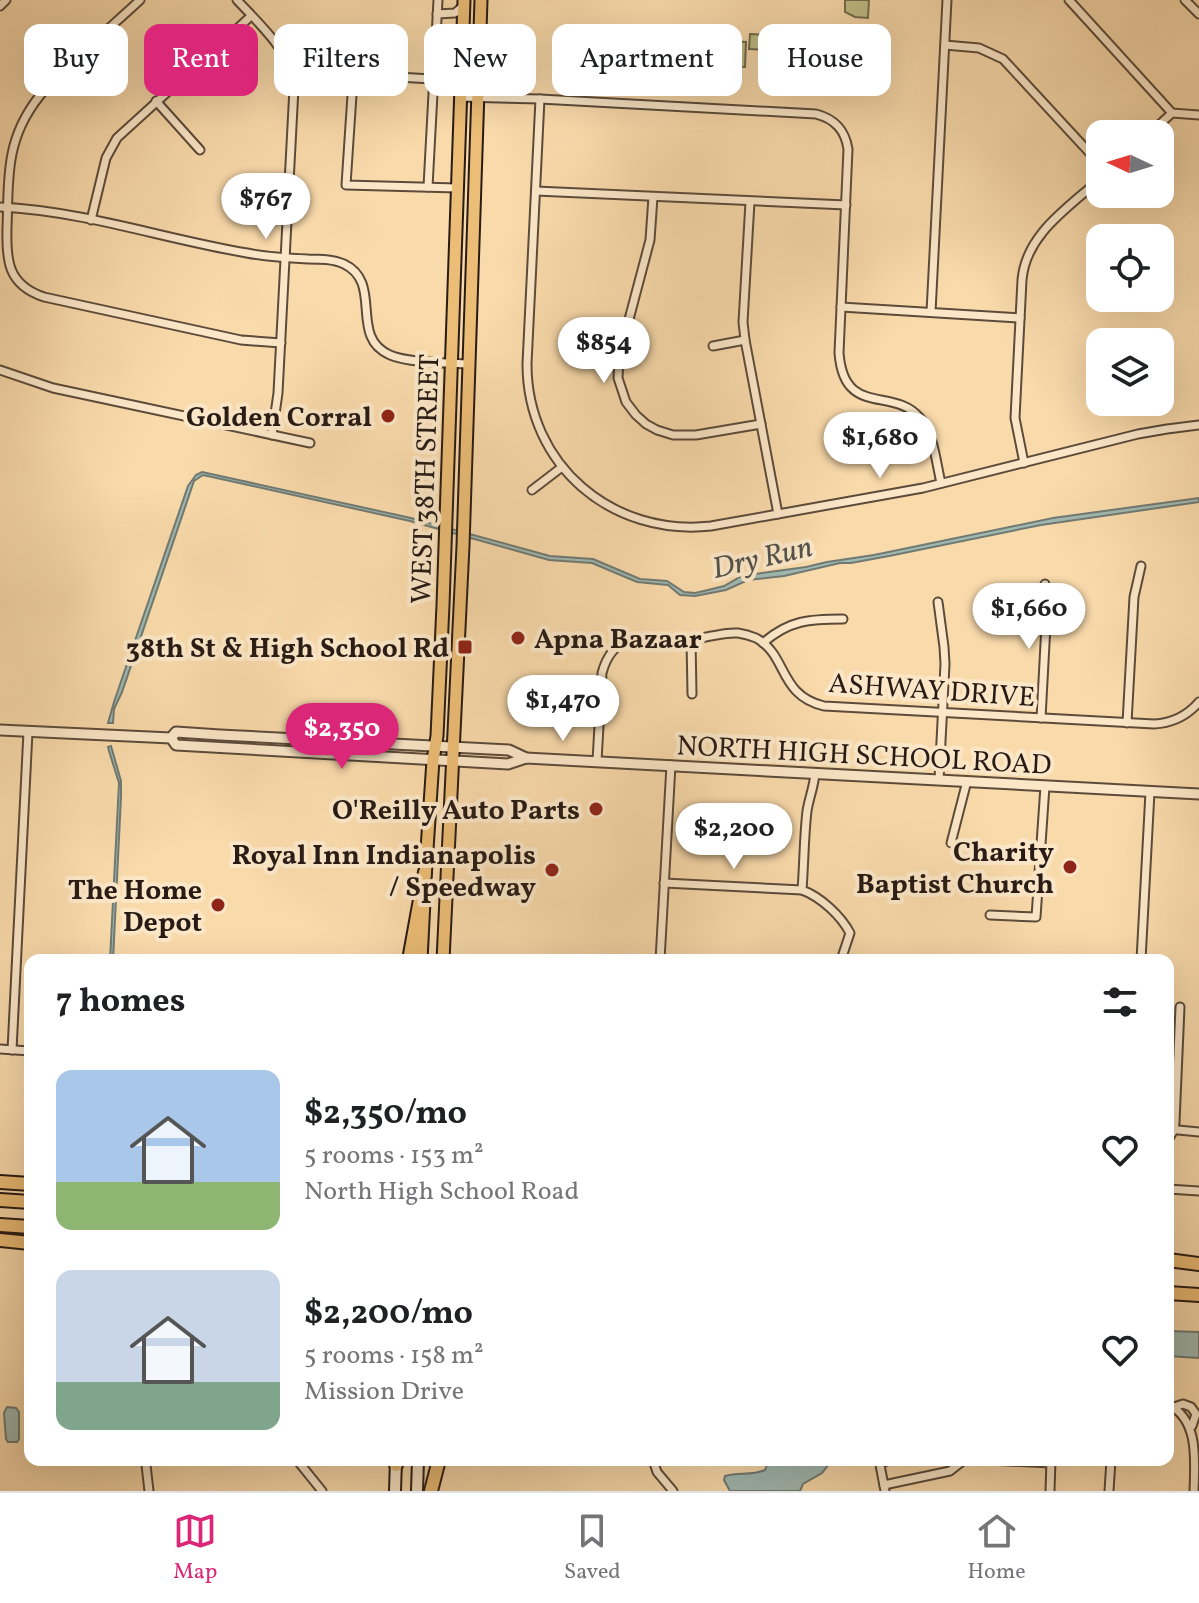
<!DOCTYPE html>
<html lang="en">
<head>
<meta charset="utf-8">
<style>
  :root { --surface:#fff; --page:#f6f6f6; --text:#202124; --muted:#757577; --line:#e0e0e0; --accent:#db2777 }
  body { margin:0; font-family:Vollkorn,serif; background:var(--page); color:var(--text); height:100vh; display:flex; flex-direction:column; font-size:30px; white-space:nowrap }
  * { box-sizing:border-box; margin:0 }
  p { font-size:26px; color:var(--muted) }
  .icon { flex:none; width:44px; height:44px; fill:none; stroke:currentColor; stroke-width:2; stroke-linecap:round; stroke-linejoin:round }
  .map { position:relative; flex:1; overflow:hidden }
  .side { position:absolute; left:24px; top:954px; width:1150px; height:512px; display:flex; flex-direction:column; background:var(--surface); border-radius:16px; box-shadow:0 8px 32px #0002 }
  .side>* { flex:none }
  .banner { position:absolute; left:24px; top:24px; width:1152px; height:72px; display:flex; gap:16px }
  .needle { width:52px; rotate:274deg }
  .controls { position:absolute; left:1086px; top:120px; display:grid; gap:16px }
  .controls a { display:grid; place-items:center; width:88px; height:88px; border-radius:16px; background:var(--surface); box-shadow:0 8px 32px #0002; font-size:40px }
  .price { position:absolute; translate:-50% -68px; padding:0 18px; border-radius:28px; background:#fff; color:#222; font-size:26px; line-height:52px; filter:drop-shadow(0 2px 4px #0008) }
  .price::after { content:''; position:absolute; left:50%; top:48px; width:24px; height:18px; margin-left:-12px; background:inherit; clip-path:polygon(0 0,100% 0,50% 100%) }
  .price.current { background:var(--accent); color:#fff }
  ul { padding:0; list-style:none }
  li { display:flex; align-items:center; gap:24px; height:200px; padding:0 32px }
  li span { display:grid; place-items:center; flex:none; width:224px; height:160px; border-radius:16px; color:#555 }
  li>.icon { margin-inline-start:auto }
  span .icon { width:96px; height:96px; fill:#fffc; stroke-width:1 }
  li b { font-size:34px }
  h2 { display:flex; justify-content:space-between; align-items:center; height:96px; padding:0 32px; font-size:34px }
  .pill { padding:0 28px; border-radius:16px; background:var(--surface); box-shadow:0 8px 32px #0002; font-size:28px; line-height:72px }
  .pill.current { background:var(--accent); color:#fff }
  .tab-bar { display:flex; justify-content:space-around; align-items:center; height:112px; border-top:2px solid var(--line); background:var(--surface); font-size:22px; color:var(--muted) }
  .tab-bar a { display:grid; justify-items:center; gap:4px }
  .tab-bar .current { color:var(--accent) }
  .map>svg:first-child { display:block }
</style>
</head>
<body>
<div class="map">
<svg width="1199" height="1491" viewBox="0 0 1199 1491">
  <rect width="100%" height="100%" fill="#f9daab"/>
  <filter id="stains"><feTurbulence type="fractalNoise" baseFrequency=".0025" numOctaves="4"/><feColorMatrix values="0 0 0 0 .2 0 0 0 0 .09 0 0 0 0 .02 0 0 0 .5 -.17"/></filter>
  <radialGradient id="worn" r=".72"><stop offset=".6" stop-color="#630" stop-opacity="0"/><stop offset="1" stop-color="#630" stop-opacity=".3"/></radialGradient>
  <g fill="#c0bf87" stroke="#746d4e" stroke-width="2">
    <polygon points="845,0 869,0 868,18 855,17 845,12"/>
    <polygon points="638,29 663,31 663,42 638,41"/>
    <polygon points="616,30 626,30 625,40 630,40 628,71 614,70"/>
    <polygon points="750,34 772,35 771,50 749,49"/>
    <polygon points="728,41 746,42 745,67 727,66"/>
    <polygon points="637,45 663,46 662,58 637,56"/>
  </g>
  <g fill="#a0b9b1" stroke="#707a73" stroke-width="2">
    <polygon points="202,472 411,518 550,556 593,559 640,579 667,581 684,592 695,593 708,590 724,586 740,577 747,575 806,567 827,562 874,555 1053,518 1199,498 1199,502 1041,525 889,556 851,563 840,563 784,576 748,580 726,590 695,596 680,595 668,585 637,582 592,563 549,560 410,521 203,475 194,481 122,692 114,709 113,723 108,723 114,702 188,486 196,475"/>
    <polygon points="111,746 121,781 121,797 113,960 110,960 119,783 109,751 108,747"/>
    <polygon points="1168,1331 1199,1332 1199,1358 1168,1356"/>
    <polygon points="7,1407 16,1408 19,1412 19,1439 17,1442 8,1442 6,1439 4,1413"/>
    <path d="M769,1460H828L829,1464L822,1473L803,1484L800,1491H730L724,1480L725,1476C739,1472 752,1476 765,1470Z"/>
  </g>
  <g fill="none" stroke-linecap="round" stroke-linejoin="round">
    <defs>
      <g id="minor">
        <path d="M140,0C122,17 103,33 85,50C52,80 21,108 12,154C7,178 8,204 7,228C6,261 8,285 44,297L241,340L281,343"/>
        <path d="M237,0C261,26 291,51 294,88L278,393L272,435"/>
        <polyline points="1069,0 1172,113 1199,115"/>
        <polyline points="1185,0 1199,14"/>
        <polyline points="0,6 6,0"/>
        <polyline points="437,14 455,13 464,5"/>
        <polyline points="436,29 451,30 462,38"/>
        <polyline points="945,45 979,48 1003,59 1100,164"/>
        <polyline points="432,79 363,75 356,76 353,80 346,185 457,188"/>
        <path d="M460,97L540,99L816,114C835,119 845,130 848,149L839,353C844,418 893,386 920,418C934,434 936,462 941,483"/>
        <path d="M540,99L527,364C527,465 612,537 711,526L923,488L1138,434L1167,429L1199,425"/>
        <polyline points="156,101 200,150"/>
        <polyline points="1149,134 1172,113"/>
        <polyline points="428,187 438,0"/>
        <polyline points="536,191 846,205"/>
        <polyline points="653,197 650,240 619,357 618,378 626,402 636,415 646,424 657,430 673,435 696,435 761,424"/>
        <polyline points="750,202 743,322 745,340 778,514"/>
        <path d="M0,207C84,211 164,239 247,253C267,257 287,258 308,259C320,259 333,259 344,264C384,283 348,337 390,355C408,363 449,363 469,364"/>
        <polyline points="91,220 106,158 117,138 251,16"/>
        <polyline points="841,307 1020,318"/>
        <polyline points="931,312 947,0"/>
        <polyline points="713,346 745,340"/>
        <polyline points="0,370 53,388 310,443"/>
        <path d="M1024,463L1015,418L1022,280C1026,234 1068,208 1100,179"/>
        <polyline points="532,490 562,467"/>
        <polyline points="938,602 944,647 945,664 939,780"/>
        <polyline points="691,639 692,694"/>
        <path d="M763,643C789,620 810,619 843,619"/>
        <polyline points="1041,718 1046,625 1045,584"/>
        <polyline points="1127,723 1134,597 1141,566"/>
        <path d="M597,761L602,673C606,658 613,646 628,640C636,637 643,637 652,638C666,639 681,640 695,639C710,637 724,632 738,633C745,634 751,636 756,638C788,655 778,695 824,706L1154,724C1172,723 1187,716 1199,702"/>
        <path d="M815,773C814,787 809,798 807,811C804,837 804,864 802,890C821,897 841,916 850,933L841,960"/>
        <polyline points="951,843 967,781"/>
        <polyline points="664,883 802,890"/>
        <polyline points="990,915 1036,917 1045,786"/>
        <polyline points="660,960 671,765"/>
        <polyline points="1141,960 1150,792"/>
        <polyline points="0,1049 30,1051"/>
        <polyline points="12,1050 28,732"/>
        <polyline points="1168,1129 1199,1132"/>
        <polyline points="1168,1140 1174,1130 1175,1122 1180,1007"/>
        <polyline points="1168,1189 1199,1191"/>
        <path d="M1168,1404C1199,1420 1195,1459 1194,1491"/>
        <polyline points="1174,1407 1183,1404 1191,1407 1196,1414 1192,1426"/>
        <polyline points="297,1460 322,1491"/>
        <polyline points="653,1460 657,1472 673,1491"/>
        <polyline points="988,1460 1051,1463"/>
        <polyline points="146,1465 149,1491"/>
        <polyline points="884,1485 950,1471 964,1460"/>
        <polyline points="885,1491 880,1465 882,1463 889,1460"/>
        <polyline points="1050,1491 1051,1460"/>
        <polyline points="1109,1491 1111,1460"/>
      </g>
      <g id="tertiary">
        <polyline points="0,730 171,738 176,732 220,735 509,750 526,758"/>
        <polyline points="171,738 176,745 508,764 526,758 1199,794"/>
      </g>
      <g id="secondary">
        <polyline points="395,1491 396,1460"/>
        <polyline points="417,1491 418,1460"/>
      </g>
      <g id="primary">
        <polyline points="425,879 433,760 437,736 443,605 464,0"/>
        <polyline points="421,960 424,901"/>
        <polyline points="443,960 463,546 481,0"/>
      </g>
      <g id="motorway">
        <polyline points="409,960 425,872"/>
        <polyline points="0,1182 30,1184"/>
        <polyline points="0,1200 30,1202"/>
        <polyline points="0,1225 30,1227"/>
        <polyline points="0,1240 30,1243"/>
        <polyline points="1168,1260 1199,1264"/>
        <polyline points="1168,1293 1199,1295"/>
        <polyline points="395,1460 396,1465"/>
        <polyline points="431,1491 439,1460"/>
      </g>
    </defs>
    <use href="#minor" stroke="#5c4b3a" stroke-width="11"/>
    <use href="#tertiary" stroke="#5c4b3a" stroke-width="13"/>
    <use href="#secondary" stroke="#281b15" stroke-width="14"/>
    <use href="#primary" stroke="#281b15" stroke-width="15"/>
    <use href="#motorway" stroke="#281b15" stroke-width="16"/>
    <use href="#minor" stroke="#fbe7c8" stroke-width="7"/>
    <use href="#tertiary" stroke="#fbe7c8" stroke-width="9"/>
    <use href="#secondary" stroke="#fbe7c8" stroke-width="10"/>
    <use href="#primary" stroke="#ecbd76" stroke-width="11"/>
    <use href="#motorway" stroke="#ecbd76" stroke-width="12"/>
  </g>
  <g fill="#8f2418" stroke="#fbe7c8" stroke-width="3">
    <circle cx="388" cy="416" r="8"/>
    <circle cx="518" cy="638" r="8"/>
    <rect x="457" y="639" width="16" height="16" rx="4"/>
    <circle cx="596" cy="809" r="8"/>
    <circle cx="1070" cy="867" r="8"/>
    <circle cx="552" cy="870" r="8"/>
    <circle cx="218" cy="905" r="8"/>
  </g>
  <g text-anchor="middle" stroke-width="8" stroke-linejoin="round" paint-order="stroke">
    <g font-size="28" font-weight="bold" fill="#281b15" stroke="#fbe7c8" text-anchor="end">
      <text x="372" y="426">Golden Corral</text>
      <text x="534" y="648" text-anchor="start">Apna Bazaar</text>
      <text x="449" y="657">38th St &amp; High School Rd</text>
      <text x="580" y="819">O'Reilly Auto Parts</text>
      <text x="1054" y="861">Charity<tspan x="1054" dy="32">Baptist Church</tspan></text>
      <text x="536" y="864">Royal Inn Indianapolis<tspan x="536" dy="32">/ Speedway</tspan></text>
      <text x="202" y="899">The Home<tspan x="202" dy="32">Depot</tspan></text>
    </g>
    <g font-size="28" fill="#281b15" stroke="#fbe7c8">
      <text transform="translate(424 479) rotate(-88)" y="10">WEST 38TH STREET</text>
      <text transform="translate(932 689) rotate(4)" y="10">ASHWAY DRIVE</text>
      <text transform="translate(864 754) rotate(3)" y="10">NORTH HIGH SCHOOL ROAD</text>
    </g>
    <g font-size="30" font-style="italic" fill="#52524c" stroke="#fbe7c8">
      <text transform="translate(762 557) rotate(-13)" y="10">Dry Run</text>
    </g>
  </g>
  <rect width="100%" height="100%" filter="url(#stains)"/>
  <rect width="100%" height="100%" fill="url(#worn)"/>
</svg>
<div class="controls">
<a><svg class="needle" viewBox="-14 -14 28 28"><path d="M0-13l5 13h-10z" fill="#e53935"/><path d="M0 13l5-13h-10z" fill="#757577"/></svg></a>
<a><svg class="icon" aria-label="locate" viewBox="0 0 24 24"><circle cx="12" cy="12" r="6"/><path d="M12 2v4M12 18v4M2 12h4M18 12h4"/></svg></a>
<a><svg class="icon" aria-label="layers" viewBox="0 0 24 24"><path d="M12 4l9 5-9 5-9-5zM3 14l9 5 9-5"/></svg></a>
</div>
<b class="price" style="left:266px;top:241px">$767</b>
<b class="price" style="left:604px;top:385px">$854</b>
<b class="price" style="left:880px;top:480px">$1,680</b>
<b class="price" style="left:1029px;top:651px">$1,660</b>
<b class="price" style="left:563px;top:743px">$1,470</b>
<b class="price current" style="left:342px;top:771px">$2,350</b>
<b class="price" style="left:734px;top:871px">$2,200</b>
<div class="banner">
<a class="pill">Buy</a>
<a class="pill current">Rent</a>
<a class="pill">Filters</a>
<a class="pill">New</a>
<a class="pill">Apartment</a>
<a class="pill">House</a>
</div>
<section class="side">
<h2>7 homes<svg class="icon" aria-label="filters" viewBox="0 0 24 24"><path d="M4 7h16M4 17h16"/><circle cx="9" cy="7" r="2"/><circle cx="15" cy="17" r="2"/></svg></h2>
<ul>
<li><span style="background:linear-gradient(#a9c7e8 70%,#8fb573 0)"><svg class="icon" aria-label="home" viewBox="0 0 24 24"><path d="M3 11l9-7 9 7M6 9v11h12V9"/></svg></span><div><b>$2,350/mo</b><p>5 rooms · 153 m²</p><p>North High School Road</p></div><svg class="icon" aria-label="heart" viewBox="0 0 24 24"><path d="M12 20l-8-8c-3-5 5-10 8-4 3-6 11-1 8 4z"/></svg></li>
<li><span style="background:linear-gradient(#c9d6e8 70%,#7fa58c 0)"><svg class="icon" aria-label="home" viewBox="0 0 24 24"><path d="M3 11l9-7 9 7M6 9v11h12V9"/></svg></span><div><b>$2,200/mo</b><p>5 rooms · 158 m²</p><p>Mission Drive</p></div><svg class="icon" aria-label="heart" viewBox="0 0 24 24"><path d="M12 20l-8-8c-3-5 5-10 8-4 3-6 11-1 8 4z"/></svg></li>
</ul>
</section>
</div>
<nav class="tab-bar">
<a class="current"><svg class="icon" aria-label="map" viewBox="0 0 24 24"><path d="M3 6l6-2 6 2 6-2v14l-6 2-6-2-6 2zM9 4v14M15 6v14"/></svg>Map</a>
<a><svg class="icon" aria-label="saved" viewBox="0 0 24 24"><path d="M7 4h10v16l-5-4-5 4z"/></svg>Saved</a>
<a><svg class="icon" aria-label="home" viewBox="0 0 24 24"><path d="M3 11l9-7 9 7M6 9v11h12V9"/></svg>Home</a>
</nav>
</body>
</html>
